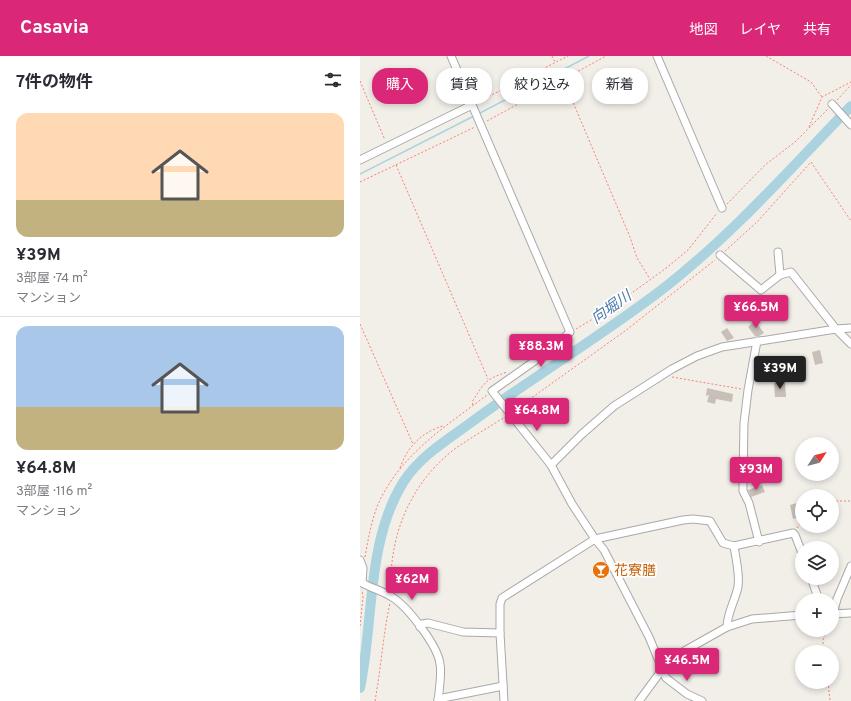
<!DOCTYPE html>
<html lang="ja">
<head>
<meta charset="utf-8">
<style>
  :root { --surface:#fff; --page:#f7f7f7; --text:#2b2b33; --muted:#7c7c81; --line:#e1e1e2; --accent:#db2777 }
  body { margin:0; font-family:Overpass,"Noto Sans JP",sans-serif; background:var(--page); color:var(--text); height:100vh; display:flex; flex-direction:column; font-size:15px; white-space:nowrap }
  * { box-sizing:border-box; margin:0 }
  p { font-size:13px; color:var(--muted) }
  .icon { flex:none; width:22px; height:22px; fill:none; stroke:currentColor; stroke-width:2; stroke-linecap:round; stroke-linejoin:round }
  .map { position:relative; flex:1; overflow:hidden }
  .sheet { display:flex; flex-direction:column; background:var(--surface); width:360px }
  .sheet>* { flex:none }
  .hud { position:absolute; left:12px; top:12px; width:380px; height:36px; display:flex; gap:8px }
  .needle { width:26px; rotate:54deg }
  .controls { position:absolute; left:435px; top:381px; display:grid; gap:8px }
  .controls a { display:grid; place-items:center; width:44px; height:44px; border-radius:50%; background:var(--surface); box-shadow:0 2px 6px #0003; font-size:20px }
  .price { position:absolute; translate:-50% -34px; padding:0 9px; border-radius:4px; background:var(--accent); color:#fff; font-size:13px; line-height:26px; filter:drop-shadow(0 1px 2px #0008) }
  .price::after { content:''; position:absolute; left:50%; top:24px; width:12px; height:9px; margin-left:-6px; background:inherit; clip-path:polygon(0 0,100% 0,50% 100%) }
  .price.selected { background:#222; color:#fff }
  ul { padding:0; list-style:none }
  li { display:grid; align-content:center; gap:8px; height:212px; padding:0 16px }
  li+li { border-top:1px solid var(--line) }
  li span { display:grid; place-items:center; height:124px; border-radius:12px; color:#555 }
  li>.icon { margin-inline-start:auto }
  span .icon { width:72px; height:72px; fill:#fffc; stroke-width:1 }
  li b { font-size:17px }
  h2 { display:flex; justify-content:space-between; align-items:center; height:48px; padding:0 16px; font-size:17px }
  .tag { padding:0 14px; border-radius:16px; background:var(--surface); box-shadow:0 2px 6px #0003; font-size:14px; line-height:36px }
  .tag.selected { background:var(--accent); color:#fff }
  header { display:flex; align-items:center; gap:24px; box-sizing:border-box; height:56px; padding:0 20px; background:var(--accent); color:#fff }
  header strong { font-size:19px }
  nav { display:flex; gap:22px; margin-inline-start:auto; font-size:14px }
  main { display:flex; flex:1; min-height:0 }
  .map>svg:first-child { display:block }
</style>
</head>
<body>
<header>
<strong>Casavia</strong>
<nav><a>地図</a><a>レイヤ</a><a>共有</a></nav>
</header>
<main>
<section class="sheet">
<h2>7件の物件<svg class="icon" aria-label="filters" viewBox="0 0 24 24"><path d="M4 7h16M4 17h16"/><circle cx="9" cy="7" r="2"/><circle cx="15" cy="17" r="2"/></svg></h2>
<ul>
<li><span style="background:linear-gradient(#ffd9b3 70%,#c2b280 0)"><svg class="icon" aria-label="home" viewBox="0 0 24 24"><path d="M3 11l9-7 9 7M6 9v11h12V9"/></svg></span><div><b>¥39M</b><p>3部屋 · 74 m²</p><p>マンション</p></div></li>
<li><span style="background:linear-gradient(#a9c7e8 65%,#c2b280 0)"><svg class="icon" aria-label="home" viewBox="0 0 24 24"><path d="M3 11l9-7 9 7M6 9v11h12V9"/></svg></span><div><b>¥64.8M</b><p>3部屋 · 116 m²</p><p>マンション</p></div></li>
</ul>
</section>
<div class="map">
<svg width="491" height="645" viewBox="0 0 491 645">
  <rect width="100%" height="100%" fill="#f2efe9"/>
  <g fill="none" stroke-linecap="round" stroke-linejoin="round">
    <g stroke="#aad3df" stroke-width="1.5">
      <polyline points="118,58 229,0"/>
      <polyline points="0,118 114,60"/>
    </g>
    <path stroke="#aad3df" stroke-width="10" d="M0,632C14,566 6,485 44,425C61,399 89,383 113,365C176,319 243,279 304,232C373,178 431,112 491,50"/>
  </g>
  <g fill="#c7bfb8">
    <polygon points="395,265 404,277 399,280 395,280 388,271"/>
    <polygon points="367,272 374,282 367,285 361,276"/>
    <polygon points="460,294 463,307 455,309 452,296"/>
    <polygon points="425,326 426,341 415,341 414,327"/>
    <polygon points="347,332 373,338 372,346 356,343 355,348 347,346 349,339 346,340"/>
    <polygon points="406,413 407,419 411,419 412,425 400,428 397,415"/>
    <polygon points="402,429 405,436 391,441 388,434"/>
    <polygon points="437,447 441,461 433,463 430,449"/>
    <polygon points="243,507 247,516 239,520 234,511"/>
  </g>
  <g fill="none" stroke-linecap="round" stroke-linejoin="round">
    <defs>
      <g id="minor">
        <polyline points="91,0 210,276 193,292 132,335 191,409 212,448 235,483 244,494 289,581 306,622 327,638 342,645"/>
        <polyline points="297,0 362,152"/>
        <polyline points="472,48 491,69"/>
        <polyline points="0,104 112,49"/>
        <polyline points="418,196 420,219"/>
        <polyline points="360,199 401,234 420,219 431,216 476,273 491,288"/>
        <polyline points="397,285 388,334 384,367 383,423 383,435 389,447 399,486"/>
        <polyline points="191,409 222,378 254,350 312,313 337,300 362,291 476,273 491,272"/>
        <path d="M0,504L3,512L2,527C11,532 23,535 32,541C48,551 78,590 80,608C82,616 79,636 78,645"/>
        <polyline points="451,522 459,544"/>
        <polyline points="472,558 491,557"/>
        <polyline points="473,558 477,543 491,510"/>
        <polyline points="60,571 62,568 68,567 103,576 140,577 140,548 142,542 235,483 323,464 333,463 350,465 363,487 374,490 433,477 435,479 442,497"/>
        <path d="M367,571C367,557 375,545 378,531C380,518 376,504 374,490"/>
        <polyline points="140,577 144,645"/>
        <polyline points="78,643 143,630"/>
        <polyline points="279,645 307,607 326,594 367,571 392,563 442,559"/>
      </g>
    </defs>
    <use href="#minor" stroke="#a9a9a9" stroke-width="9"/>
    <g stroke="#fa8072" stroke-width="1" stroke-dasharray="2 2" stroke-linecap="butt">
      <polyline points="192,0 195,6"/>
      <polyline points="406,0 451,26 462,41"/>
      <polyline points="0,25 25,84"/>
      <polyline points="204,25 270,181 277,202 290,223"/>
      <polyline points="477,44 491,29"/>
      <polyline points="118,46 208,0"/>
      <polyline points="127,65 246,0"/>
      <polyline points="449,71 462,41 491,26"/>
      <polyline points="36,109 128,323"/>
      <polyline points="0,126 115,71"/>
      <polyline points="367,148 405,109 435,86 468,53"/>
      <polyline points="365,195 397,166 451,106 491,165"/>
      <polyline points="0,268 53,388"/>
      <polyline points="216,273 251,252 305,213 328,194 357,157"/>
      <polyline points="312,321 381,333"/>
      <path d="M113,349L112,346C125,326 124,324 147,316"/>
      <polyline points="156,353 265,275 355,204"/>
      <path d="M40,412C47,391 62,376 83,370"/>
      <polyline points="472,445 491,445"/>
      <polyline points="437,472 442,464"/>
      <path d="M5,501C8,484 11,467 17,451C38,400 85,371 127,339"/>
      <path d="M31,534C29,478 51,426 96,392C112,381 129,371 145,361"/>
      <polyline points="0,570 3,541 2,534"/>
      <polyline points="463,596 463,584 467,574"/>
      <polyline points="468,626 470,645"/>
      <path d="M15,645C21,612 23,579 30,547"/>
    </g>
    <use href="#minor" stroke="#fff" stroke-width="7"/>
  </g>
  <defs>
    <symbol id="bar-disc" viewBox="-11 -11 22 22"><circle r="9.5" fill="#e8710a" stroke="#fff"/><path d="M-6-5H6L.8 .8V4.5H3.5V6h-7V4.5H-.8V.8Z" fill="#fff"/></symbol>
  </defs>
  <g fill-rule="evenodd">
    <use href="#bar-disc" x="231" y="504" width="20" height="20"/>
  </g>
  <g text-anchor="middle" stroke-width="3.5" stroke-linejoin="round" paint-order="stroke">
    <g font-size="14" fill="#c56008" stroke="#fff" text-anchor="start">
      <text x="254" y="519">花寮膳</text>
    </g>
    <g font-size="15" font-style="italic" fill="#4a7aab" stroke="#fff">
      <text transform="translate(251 251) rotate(-35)" y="5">向堀川</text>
    </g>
  </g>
</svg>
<div class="controls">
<a><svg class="needle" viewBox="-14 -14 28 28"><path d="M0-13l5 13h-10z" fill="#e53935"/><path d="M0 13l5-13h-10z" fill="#7c7c81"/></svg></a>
<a><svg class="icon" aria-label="locate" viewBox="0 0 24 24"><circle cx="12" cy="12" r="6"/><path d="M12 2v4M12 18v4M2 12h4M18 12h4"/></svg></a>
<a><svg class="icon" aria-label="layers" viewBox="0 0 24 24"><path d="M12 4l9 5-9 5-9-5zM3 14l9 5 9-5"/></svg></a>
<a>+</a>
<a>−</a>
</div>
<b class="price" style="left:396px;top:273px">¥66.5M</b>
<b class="price" style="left:181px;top:312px">¥88.3M</b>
<b class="price selected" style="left:420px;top:334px">¥39M</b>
<b class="price" style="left:177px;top:376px">¥64.8M</b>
<b class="price" style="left:396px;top:435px">¥93M</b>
<b class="price" style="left:52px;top:545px">¥62M</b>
<b class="price" style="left:327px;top:626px">¥46.5M</b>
<div class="hud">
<a class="tag selected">購入</a>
<a class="tag">賃貸</a>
<a class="tag">絞り込み</a>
<a class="tag">新着</a>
</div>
</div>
</main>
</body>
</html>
